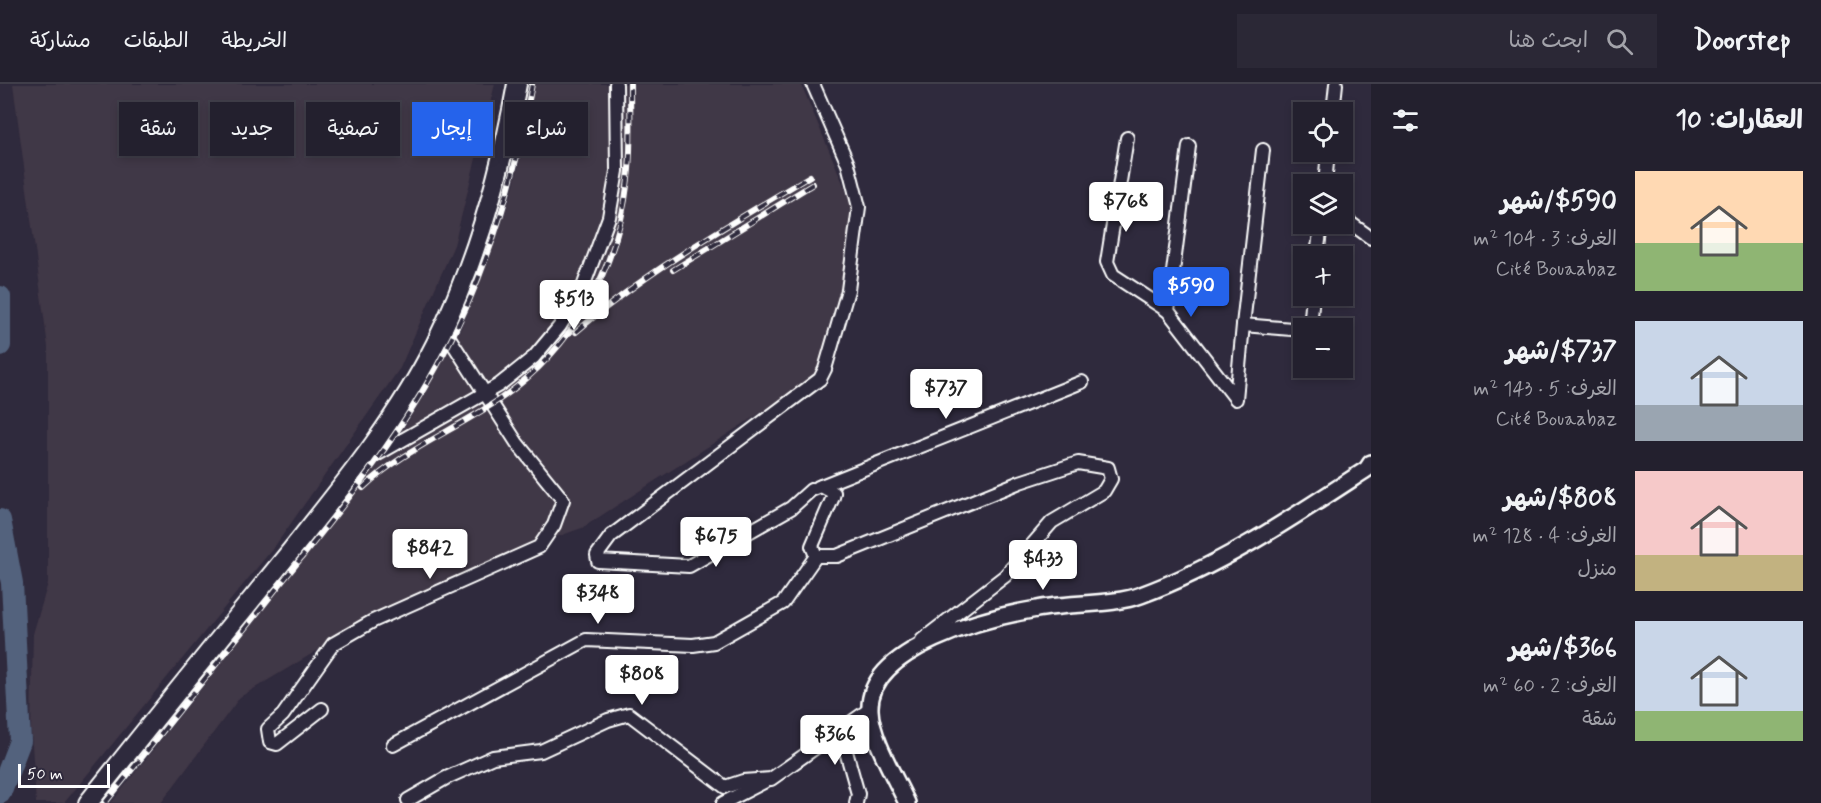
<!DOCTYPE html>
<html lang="ar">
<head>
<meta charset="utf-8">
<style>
  :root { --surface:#23202e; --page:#2b2836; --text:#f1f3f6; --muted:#a3a3aa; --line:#403e4a; --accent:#2563eb }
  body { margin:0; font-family:Mynerve,"Playpen Sans Arabic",sans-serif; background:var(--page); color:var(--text); direction:rtl; height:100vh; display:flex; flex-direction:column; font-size:22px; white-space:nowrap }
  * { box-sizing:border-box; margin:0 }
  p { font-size:20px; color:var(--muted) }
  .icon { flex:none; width:33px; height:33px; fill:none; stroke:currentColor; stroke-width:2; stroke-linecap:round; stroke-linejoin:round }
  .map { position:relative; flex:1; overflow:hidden; direction:ltr }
  .sheet { display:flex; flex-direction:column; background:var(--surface); width:450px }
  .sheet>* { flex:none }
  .banner { position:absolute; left:18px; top:18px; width:570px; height:54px; direction:rtl; display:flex; gap:12px }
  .tools { position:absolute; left:1293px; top:18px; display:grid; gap:12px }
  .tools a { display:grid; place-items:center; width:60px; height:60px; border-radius:0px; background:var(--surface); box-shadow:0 3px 9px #0003,0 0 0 2px var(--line); font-size:30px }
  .scale { position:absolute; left:18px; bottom:15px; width:92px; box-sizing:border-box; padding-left:6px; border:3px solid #fff; border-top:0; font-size:16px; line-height:21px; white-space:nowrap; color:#fff; -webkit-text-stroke:4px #2f2a3d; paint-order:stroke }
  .price { position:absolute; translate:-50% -51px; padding:0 14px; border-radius:6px; background:#fff; color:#222; font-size:20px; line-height:39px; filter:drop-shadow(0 2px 3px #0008) }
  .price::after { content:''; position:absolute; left:50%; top:36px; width:18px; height:14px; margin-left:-9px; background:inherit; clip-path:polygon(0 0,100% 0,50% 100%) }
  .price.active { background:var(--accent); color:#fff }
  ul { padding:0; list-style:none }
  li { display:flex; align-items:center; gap:18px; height:150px; padding:0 18px }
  li span { display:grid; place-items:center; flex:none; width:168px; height:120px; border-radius:0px; color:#555 }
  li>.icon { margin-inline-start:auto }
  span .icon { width:72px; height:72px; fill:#fffc; stroke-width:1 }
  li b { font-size:26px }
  h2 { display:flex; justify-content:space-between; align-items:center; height:72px; padding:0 18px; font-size:26px }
  .tag { padding:0 21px; border-radius:0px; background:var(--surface); box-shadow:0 3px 9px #0003,0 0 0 2px var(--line); font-size:21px; line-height:54px }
  .tag.active { background:var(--accent); color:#fff }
  header { display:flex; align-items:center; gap:36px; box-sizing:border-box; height:84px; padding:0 30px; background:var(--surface); border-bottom:2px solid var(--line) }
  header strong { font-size:28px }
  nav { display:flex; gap:33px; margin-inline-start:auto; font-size:21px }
  .search { width:420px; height:54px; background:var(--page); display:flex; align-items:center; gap:15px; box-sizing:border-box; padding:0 21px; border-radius:0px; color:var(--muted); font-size:22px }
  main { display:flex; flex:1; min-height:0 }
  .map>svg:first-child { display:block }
</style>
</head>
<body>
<header>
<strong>Doorstep</strong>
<div class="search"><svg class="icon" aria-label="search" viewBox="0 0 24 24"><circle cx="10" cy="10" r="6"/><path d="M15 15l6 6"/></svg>ابحث هنا</div>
<nav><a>الخريطة</a><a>الطبقات</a><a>مشاركة</a></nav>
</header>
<main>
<section class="sheet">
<h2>العقارات: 10<svg class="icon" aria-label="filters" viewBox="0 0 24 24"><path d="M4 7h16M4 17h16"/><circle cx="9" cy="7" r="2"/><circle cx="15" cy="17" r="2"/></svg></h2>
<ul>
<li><span style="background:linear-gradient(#ffd9b3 60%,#8fb573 0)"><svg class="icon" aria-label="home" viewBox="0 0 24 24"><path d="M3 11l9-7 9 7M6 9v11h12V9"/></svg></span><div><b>$590/شهر</b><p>الغرف: 3 · 104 m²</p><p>Cité Bouaabaz</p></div></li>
<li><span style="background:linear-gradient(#c9d6e8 70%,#9aa5b1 0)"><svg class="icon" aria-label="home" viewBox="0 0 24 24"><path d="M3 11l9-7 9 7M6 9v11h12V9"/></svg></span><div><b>$737/شهر</b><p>الغرف: 5 · 143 m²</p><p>Cité Bouaabaz</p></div></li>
<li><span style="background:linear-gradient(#f6c9c9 70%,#c2b280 0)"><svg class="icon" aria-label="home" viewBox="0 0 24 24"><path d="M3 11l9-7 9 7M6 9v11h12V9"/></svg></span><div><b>$808/شهر</b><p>الغرف: 4 · 128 m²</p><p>منزل</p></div></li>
<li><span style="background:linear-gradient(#c9d6e8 75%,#8fb573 0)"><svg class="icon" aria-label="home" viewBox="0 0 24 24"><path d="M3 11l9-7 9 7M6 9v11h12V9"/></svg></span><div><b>$366/شهر</b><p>الغرف: 2 · 60 m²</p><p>شقة</p></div></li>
</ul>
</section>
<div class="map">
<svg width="1371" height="719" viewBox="0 0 1371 719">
  <rect width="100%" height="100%" fill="#2f2a3d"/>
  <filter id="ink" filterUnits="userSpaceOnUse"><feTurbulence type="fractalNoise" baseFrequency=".0167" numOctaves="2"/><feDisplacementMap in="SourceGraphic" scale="12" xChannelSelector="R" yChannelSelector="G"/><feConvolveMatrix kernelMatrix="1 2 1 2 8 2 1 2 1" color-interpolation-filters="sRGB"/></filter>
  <g filter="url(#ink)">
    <g fill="#413746">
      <polygon points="13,0 495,0 454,161 400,284 275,462 64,719 36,719 31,646 33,550 48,499 48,263"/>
      <polygon points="533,0 801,0 853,123 850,175 819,291 582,444 539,459 363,539 240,613 161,719 111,719 344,424 409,336 461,244 488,178 512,108 526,50"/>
    </g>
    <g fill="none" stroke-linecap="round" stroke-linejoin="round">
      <g stroke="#52627d" stroke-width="22">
        <polyline points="0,213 0,261"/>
        <polyline points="0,436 12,499 20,657 0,709"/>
      </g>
      <defs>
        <g id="minor">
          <polyline points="813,0 848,80 859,123 848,206 825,285 820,295 611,452 597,471 598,477 689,482 791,424 811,406 821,402 834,409 833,413 812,462 816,472 837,472 1020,398 1078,379 1108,384 1111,395 1104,407 1052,438 1005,492 922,556"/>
          <polyline points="1333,28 1336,0"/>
          <polyline points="1127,54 1107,178 1113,191 1168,227"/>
          <polyline points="1189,62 1168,227 1236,315 1243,241 1304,246"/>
          <polyline points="1325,100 1328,68"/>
          <polyline points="1342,133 1371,154"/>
          <polyline points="1317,172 1321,140"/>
          <polyline points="1243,241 1263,66"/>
          <polyline points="1307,244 1310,243 1313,212"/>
          <polyline points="362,379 499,301 534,273 560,242 583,203 609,133 617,87 616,0"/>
          <polyline points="821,402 1082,298"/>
          <polyline points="322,625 277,660 270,658 268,645 283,631 333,560 373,537 539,463 554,441 563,416 517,359 443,244"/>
          <polyline points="840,646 858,710 856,719"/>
          <polyline points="393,661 586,556 693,561 714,558 783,519 816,472"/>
          <polyline points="408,716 446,694 493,673 541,667 608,636 629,630 725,703 743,697 771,695 870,625"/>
          <polyline points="723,719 764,698"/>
        </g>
        <path id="tertiary" d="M907,719C895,693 871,654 870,626C867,563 990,533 1037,525C1067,519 1115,521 1141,511C1223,481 1295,432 1367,385L1371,379"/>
        <path id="primary" d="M88,719C152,638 217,558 282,478C337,409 396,339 436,259C476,178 501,88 517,0"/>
      </defs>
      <use href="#minor" stroke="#fff" stroke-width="16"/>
      <use href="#tertiary" stroke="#fff" stroke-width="20"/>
      <use href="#primary" stroke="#fff" stroke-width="22"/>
      <use href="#minor" stroke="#2f2a3d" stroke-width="12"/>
      <use href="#tertiary" stroke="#2f2a3d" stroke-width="15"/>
      <use href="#primary" stroke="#2f2a3d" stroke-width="18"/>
      <defs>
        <g id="rail">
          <polyline points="673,186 813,100"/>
          <path d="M576,248C647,187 730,140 810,92"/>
          <path d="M363,404C402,367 455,346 500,315C574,264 618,184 628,95C632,64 630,31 630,0"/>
          <path d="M105,719C164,646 222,573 281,499C337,430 393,361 437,282C485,196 515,97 532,0"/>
        </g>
      </defs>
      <use href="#rail" stroke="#fff" stroke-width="6"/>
      <use href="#rail" stroke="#2f2a3d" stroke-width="4" stroke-dasharray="11" stroke-linecap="butt"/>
    </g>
  </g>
</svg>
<div class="tools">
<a><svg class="icon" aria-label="locate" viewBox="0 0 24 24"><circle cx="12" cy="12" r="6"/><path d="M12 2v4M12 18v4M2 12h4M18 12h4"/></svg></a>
<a><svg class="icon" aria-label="layers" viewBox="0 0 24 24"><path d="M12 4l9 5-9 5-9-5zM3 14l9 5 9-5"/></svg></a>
<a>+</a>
<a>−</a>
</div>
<div class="scale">50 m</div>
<b class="price" style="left:1126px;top:149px">$768</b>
<b class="price active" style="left:1191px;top:234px">$590</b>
<b class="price" style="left:574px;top:247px">$513</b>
<b class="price" style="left:946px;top:336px">$737</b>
<b class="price" style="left:716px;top:484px">$675</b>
<b class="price" style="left:430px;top:496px">$842</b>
<b class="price" style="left:1043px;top:507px">$433</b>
<b class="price" style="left:598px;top:541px">$348</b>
<b class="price" style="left:642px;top:622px">$808</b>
<b class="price" style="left:835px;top:682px">$366</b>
<div class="banner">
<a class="tag">شراء</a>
<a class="tag active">إيجار</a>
<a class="tag">تصفية</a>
<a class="tag">جديد</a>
<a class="tag">شقة</a>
</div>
</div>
</main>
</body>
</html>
